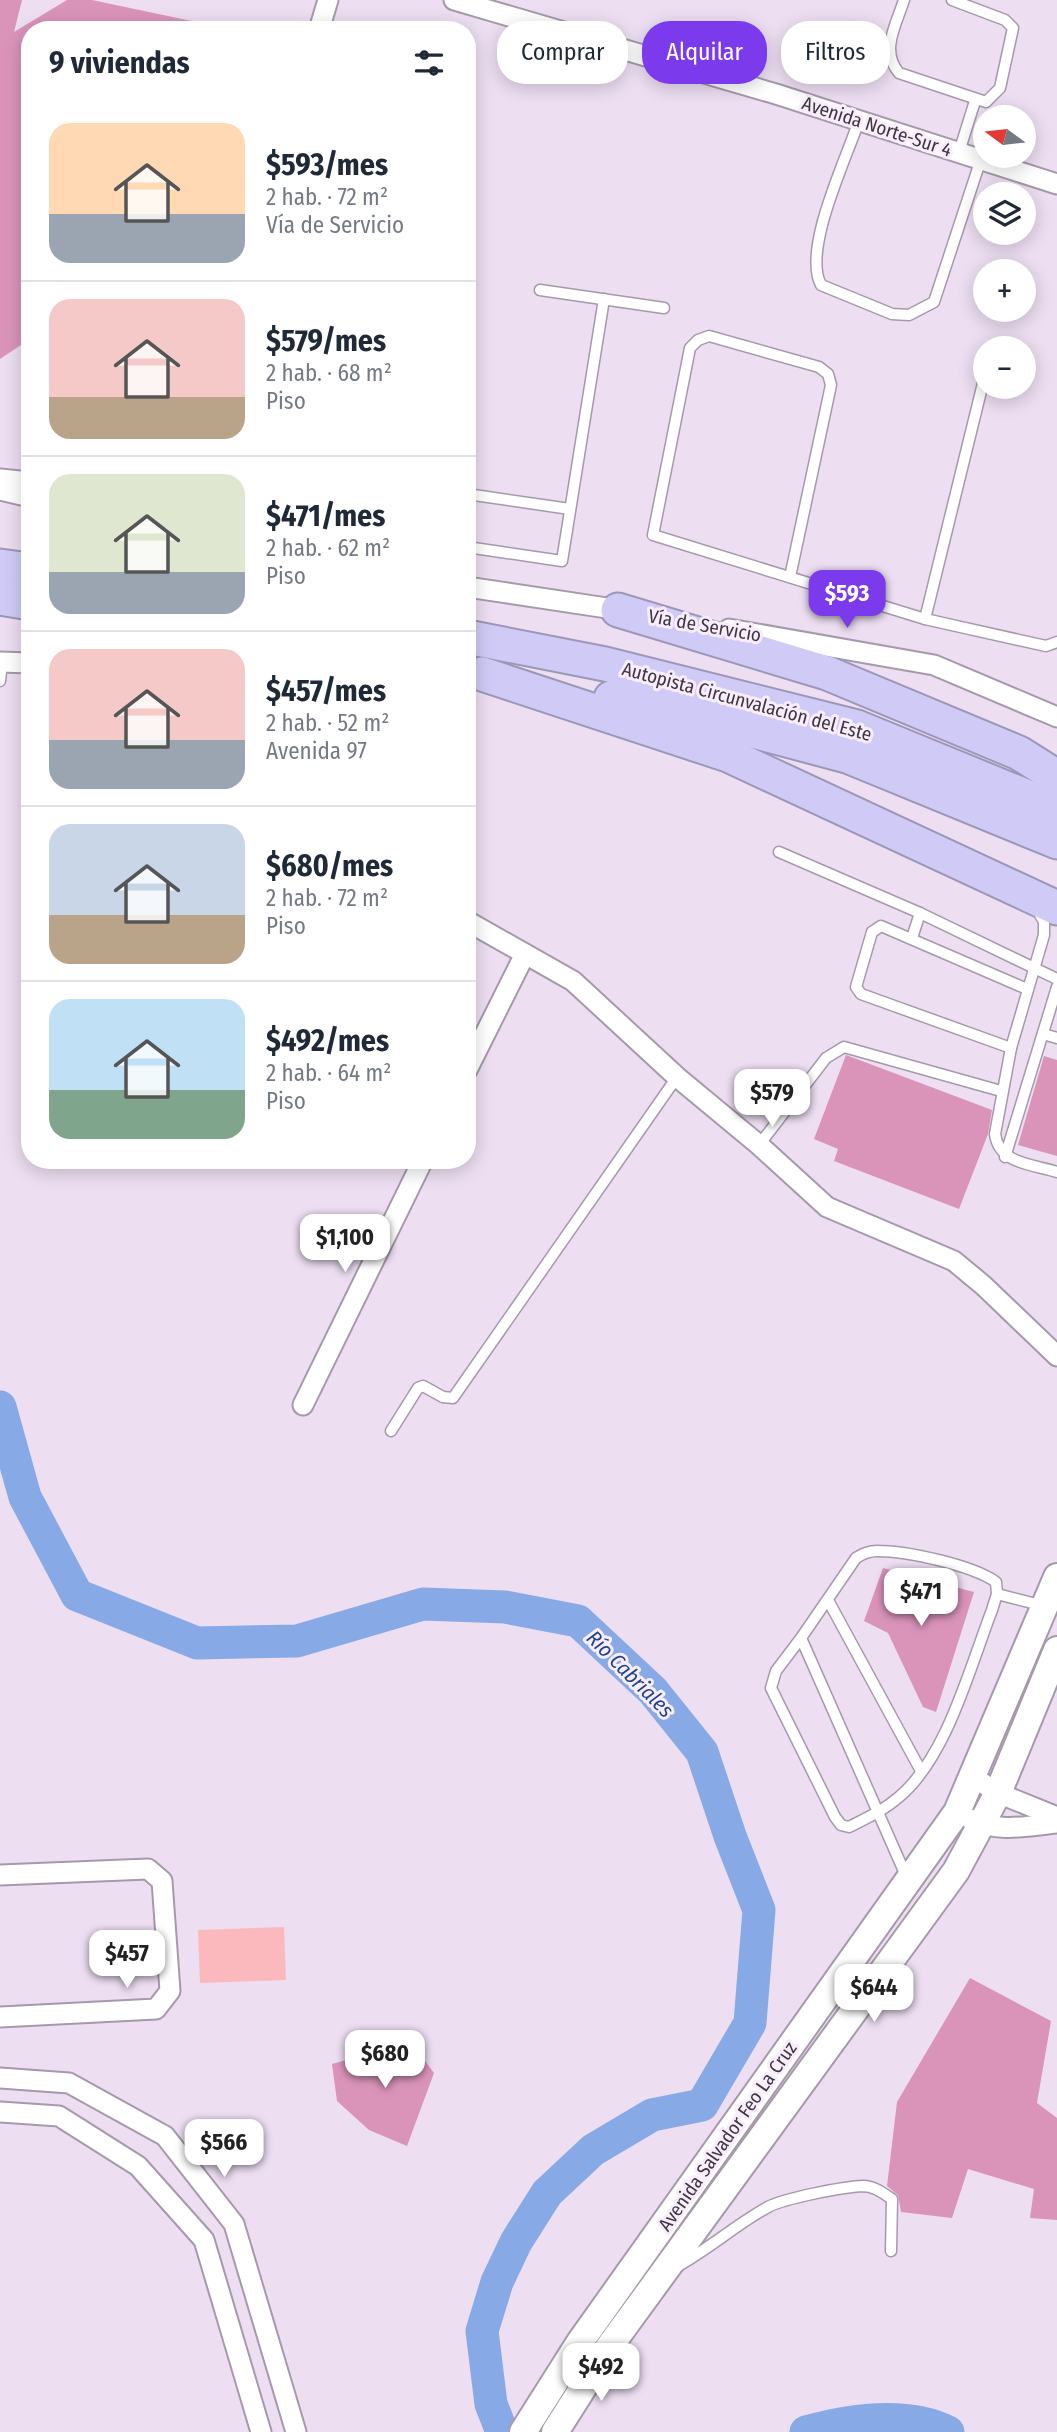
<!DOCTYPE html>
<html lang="es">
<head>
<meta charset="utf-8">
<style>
  :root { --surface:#fff; --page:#f2f2f3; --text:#1f2937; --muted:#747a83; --line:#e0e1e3; --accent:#7c3aed }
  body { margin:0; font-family:"Fira Sans Condensed",sans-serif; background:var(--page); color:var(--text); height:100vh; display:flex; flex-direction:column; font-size:26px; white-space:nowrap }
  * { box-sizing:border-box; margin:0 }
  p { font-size:23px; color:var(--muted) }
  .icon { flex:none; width:38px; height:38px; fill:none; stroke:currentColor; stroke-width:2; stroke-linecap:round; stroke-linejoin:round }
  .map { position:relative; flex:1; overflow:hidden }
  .sheet { position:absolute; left:21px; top:21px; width:455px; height:1148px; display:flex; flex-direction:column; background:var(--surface); border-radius:28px; box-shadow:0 4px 18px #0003 }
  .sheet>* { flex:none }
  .top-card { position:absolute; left:497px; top:21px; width:455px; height:63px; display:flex; gap:14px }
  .needle { width:46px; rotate:285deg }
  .controls { position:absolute; left:973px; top:105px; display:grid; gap:14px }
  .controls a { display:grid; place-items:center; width:63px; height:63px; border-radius:50%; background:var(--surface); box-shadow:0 4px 18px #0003; font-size:35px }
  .price { position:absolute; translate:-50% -60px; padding:0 16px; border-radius:14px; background:#fff; color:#222; font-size:23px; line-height:46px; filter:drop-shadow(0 2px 4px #0008) }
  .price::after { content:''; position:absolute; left:50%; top:42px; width:21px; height:16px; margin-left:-10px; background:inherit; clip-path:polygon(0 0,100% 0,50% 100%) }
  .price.selected { background:var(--accent); color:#fff }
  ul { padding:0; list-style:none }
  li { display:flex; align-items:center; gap:21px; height:175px; padding:0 28px }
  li+li { border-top:2px solid var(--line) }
  li span { display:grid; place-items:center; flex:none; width:196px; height:140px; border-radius:21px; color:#555 }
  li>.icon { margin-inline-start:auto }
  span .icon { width:84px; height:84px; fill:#fffc; stroke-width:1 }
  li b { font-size:30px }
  h2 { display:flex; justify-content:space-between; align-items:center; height:84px; padding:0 28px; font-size:30px }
  .pill { padding:0 24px; border-radius:28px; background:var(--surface); box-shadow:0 4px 18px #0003; font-size:24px; line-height:63px }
  .pill.selected { background:var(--accent); color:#fff }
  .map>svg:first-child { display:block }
</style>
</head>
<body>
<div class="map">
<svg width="1057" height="2432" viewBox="0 0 1057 2432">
  <rect width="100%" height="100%" fill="#eddef2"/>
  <polygon fill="#fbb8bd" points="284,1927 286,1980 200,1983 198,1930"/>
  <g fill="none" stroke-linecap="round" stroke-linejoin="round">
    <g stroke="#87aae7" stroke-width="33">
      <polyline points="0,1407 25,1497 77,1595 197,1643 297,1641 423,1604 505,1607 578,1621 653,1691 702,1752 730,1836 759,1910 750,2023 702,2105 652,2115 593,2150 547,2193 516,2242 497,2282 482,2331 491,2404 502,2432"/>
      <path d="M806,2432C850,2420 906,2411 948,2432"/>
    </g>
  </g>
  <g fill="#da94ba">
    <polygon points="0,0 22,0 14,32 67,0 92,0 201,23 201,30 30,30 30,339 0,359"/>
    <polygon points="846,1055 992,1110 988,1134 959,1209 834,1161 838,1149 814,1139"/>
    <polygon points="1044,1056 1057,1060 1057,1156 1018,1145"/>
    <polygon points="883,1568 974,1592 936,1712 923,1707 888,1633 864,1621"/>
    <polygon points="970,1978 1051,2021 1037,2103 1057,2118 1057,2220 1030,2218 1034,2189 968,2169 952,2218 901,2212 898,2195 887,2186 897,2102"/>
    <polygon points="411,2042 434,2073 407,2146 369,2130 337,2101 332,2064"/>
  </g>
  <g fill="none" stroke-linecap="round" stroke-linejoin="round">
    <defs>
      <g id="lane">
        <path d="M904,0C896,25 880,51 899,73L986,102L1000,88L1013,28L1005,20L952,0"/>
        <path d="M859,120C847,158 802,249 821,285L892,314L909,315L934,302L981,159"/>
        <polyline points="959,152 975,101"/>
        <polyline points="540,290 664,308"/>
        <polyline points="467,494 570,509"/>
        <polyline points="467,547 562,561 604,299"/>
        <polyline points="790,577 831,385 828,374 819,367 709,336 698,340 690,348 653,535 925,619 1046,646 1057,642"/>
        <polyline points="925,619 985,375"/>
        <polyline points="0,681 2,662"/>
        <polyline points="779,852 920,913 1057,979"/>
        <path d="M1038,911L1044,922V935L1011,1048L995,1134C999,1164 1032,1164 1057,1172"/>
        <polyline points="912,938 920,913"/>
        <polyline points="1043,1034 1057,1038"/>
        <polyline points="1011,1048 861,994 856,987 872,932 881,926 1027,989"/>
        <polyline points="759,1145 826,1058 844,1047 1001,1091"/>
        <polyline points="1005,1157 1057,987"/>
        <polyline points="391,1431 418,1388 423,1386 443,1397 453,1398 677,1077"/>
        <polyline points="997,1594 1044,1606"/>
        <polyline points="829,1602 921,1771"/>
        <path d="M801,1638L856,1558C862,1554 869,1551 877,1551C907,1551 972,1565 996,1582L997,1594L992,1610C970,1667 947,1757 899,1797C884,1810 867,1818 849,1827L841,1825L835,1817L771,1688L776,1671L801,1638L907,1878"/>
        <path d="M678,2266C710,2248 737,2224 768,2207C785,2198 843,2187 863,2186C874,2186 883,2193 892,2199L891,2251"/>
      </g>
      <g id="street">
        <polyline points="454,0 776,94 1057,184"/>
        <polyline points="319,30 328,0"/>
        <polyline points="0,479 30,482"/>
        <polyline points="0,490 30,497"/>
        <polyline points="467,587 627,611"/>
        <polyline points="729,629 934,665 1057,717"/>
        <polyline points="0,662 30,663"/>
        <polyline points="467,921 573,981 677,1077 759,1145 827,1207 954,1261 984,1286 1057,1356"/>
        <polyline points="467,1070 525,954"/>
        <polyline points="303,1405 423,1160"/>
        <polyline points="973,1777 998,1793 1057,1817"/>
        <path d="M970,1819C997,1833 1028,1826 1057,1823"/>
        <polyline points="0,1875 148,1869 162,1881 170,1991 156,2009 0,2017"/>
        <polyline points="0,2078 69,2083 165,2136 234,2224 296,2432"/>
        <polyline points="0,2112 59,2116 138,2166 204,2240 261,2432"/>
      </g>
      <g id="secondary">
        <polyline points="523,2432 580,2342 957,1812 1057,1577"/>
        <polyline points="555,2432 607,2350 956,1871 998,1793 1057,1650"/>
      </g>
      <g id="highway">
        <polyline points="0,566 30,570"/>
        <polyline points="0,598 30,603"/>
        <polyline points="618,610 827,673 1019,753 1057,777"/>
        <polyline points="467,637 605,664 857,727 1057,809"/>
        <polyline points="482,674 728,755 1057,908"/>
        <polyline points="611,698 666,708 847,756 1057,842"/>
      </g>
    </defs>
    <use href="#lane" stroke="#a699ab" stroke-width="13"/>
    <use href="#street" stroke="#a699ab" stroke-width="23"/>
    <use href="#secondary" stroke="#a699ab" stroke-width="30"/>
    <use href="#highway" stroke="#9c97b6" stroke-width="37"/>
    <use href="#lane" stroke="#fff" stroke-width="10"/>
    <use href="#street" stroke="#fff" stroke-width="19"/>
    <use href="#secondary" stroke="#fff" stroke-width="26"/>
    <use href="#highway" stroke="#cfcbf6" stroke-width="33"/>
  </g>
  <g text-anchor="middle" stroke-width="6" stroke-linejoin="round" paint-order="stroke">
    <g font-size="19" fill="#3d373f" stroke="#f9edfd">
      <text transform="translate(877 126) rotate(18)" y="7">Avenida Norte-Sur 4</text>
      <text transform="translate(705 625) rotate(10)" y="7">Vía de Servicio</text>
      <text transform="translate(747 701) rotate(15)" y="7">Autopista Circunvalación del Este</text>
      <text transform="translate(727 2136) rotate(-55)" y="7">Avenida Salvador Feo La Cruz</text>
    </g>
    <g font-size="21" font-style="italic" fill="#1c438b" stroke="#f9edfd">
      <text transform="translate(630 1674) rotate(45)" y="7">Río Cabriales</text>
    </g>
  </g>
</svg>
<div class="controls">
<a><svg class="needle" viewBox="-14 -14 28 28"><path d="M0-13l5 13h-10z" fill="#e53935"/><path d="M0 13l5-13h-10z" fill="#747a83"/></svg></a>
<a><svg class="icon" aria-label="layers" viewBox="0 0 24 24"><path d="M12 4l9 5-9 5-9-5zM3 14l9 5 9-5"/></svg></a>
<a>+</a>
<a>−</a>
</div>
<b class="price selected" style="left:847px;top:630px">$593</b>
<b class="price" style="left:772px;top:1129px">$579</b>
<b class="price" style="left:345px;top:1274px">$1,100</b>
<b class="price" style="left:921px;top:1628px">$471</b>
<b class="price" style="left:127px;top:1990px">$457</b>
<b class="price" style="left:874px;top:2024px">$644</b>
<b class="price" style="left:385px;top:2090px">$680</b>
<b class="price" style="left:224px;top:2179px">$566</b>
<b class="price" style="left:601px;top:2403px">$492</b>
<div class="top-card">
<a class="pill">Comprar</a>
<a class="pill selected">Alquilar</a>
<a class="pill">Filtros</a>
</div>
<section class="sheet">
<h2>9 viviendas<svg class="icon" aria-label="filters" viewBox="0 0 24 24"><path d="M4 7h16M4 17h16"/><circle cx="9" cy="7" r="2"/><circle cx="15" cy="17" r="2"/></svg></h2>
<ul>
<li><span style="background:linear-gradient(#ffd9b3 65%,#9aa5b1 0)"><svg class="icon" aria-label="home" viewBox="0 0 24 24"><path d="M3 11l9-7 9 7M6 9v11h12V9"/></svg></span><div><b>$593/mes</b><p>2 hab. · 72 m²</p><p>Vía de Servicio</p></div></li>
<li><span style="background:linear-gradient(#f6c9c9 70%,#b9a48a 0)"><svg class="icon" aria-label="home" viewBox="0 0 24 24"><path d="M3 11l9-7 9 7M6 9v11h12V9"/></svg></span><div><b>$579/mes</b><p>2 hab. · 68 m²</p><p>Piso</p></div></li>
<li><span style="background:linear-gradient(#dfe7d0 70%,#9aa5b1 0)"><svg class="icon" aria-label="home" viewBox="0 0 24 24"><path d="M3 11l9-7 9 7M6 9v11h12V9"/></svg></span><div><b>$471/mes</b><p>2 hab. · 62 m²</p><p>Piso</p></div></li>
<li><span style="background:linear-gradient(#f6c9c9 65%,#9aa5b1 0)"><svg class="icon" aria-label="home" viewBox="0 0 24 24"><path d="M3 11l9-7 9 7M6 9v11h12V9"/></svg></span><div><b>$457/mes</b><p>2 hab. · 52 m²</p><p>Avenida 97</p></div></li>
<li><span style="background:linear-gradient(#c9d6e8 65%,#b9a48a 0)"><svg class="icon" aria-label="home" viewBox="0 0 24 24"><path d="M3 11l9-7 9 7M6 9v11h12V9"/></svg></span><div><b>$680/mes</b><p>2 hab. · 72 m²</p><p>Piso</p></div></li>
<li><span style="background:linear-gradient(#bfe0f5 65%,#7fa58c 0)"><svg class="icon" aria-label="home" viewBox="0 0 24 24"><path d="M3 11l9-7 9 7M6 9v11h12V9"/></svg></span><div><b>$492/mes</b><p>2 hab. · 64 m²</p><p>Piso</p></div></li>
</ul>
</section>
</div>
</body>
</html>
